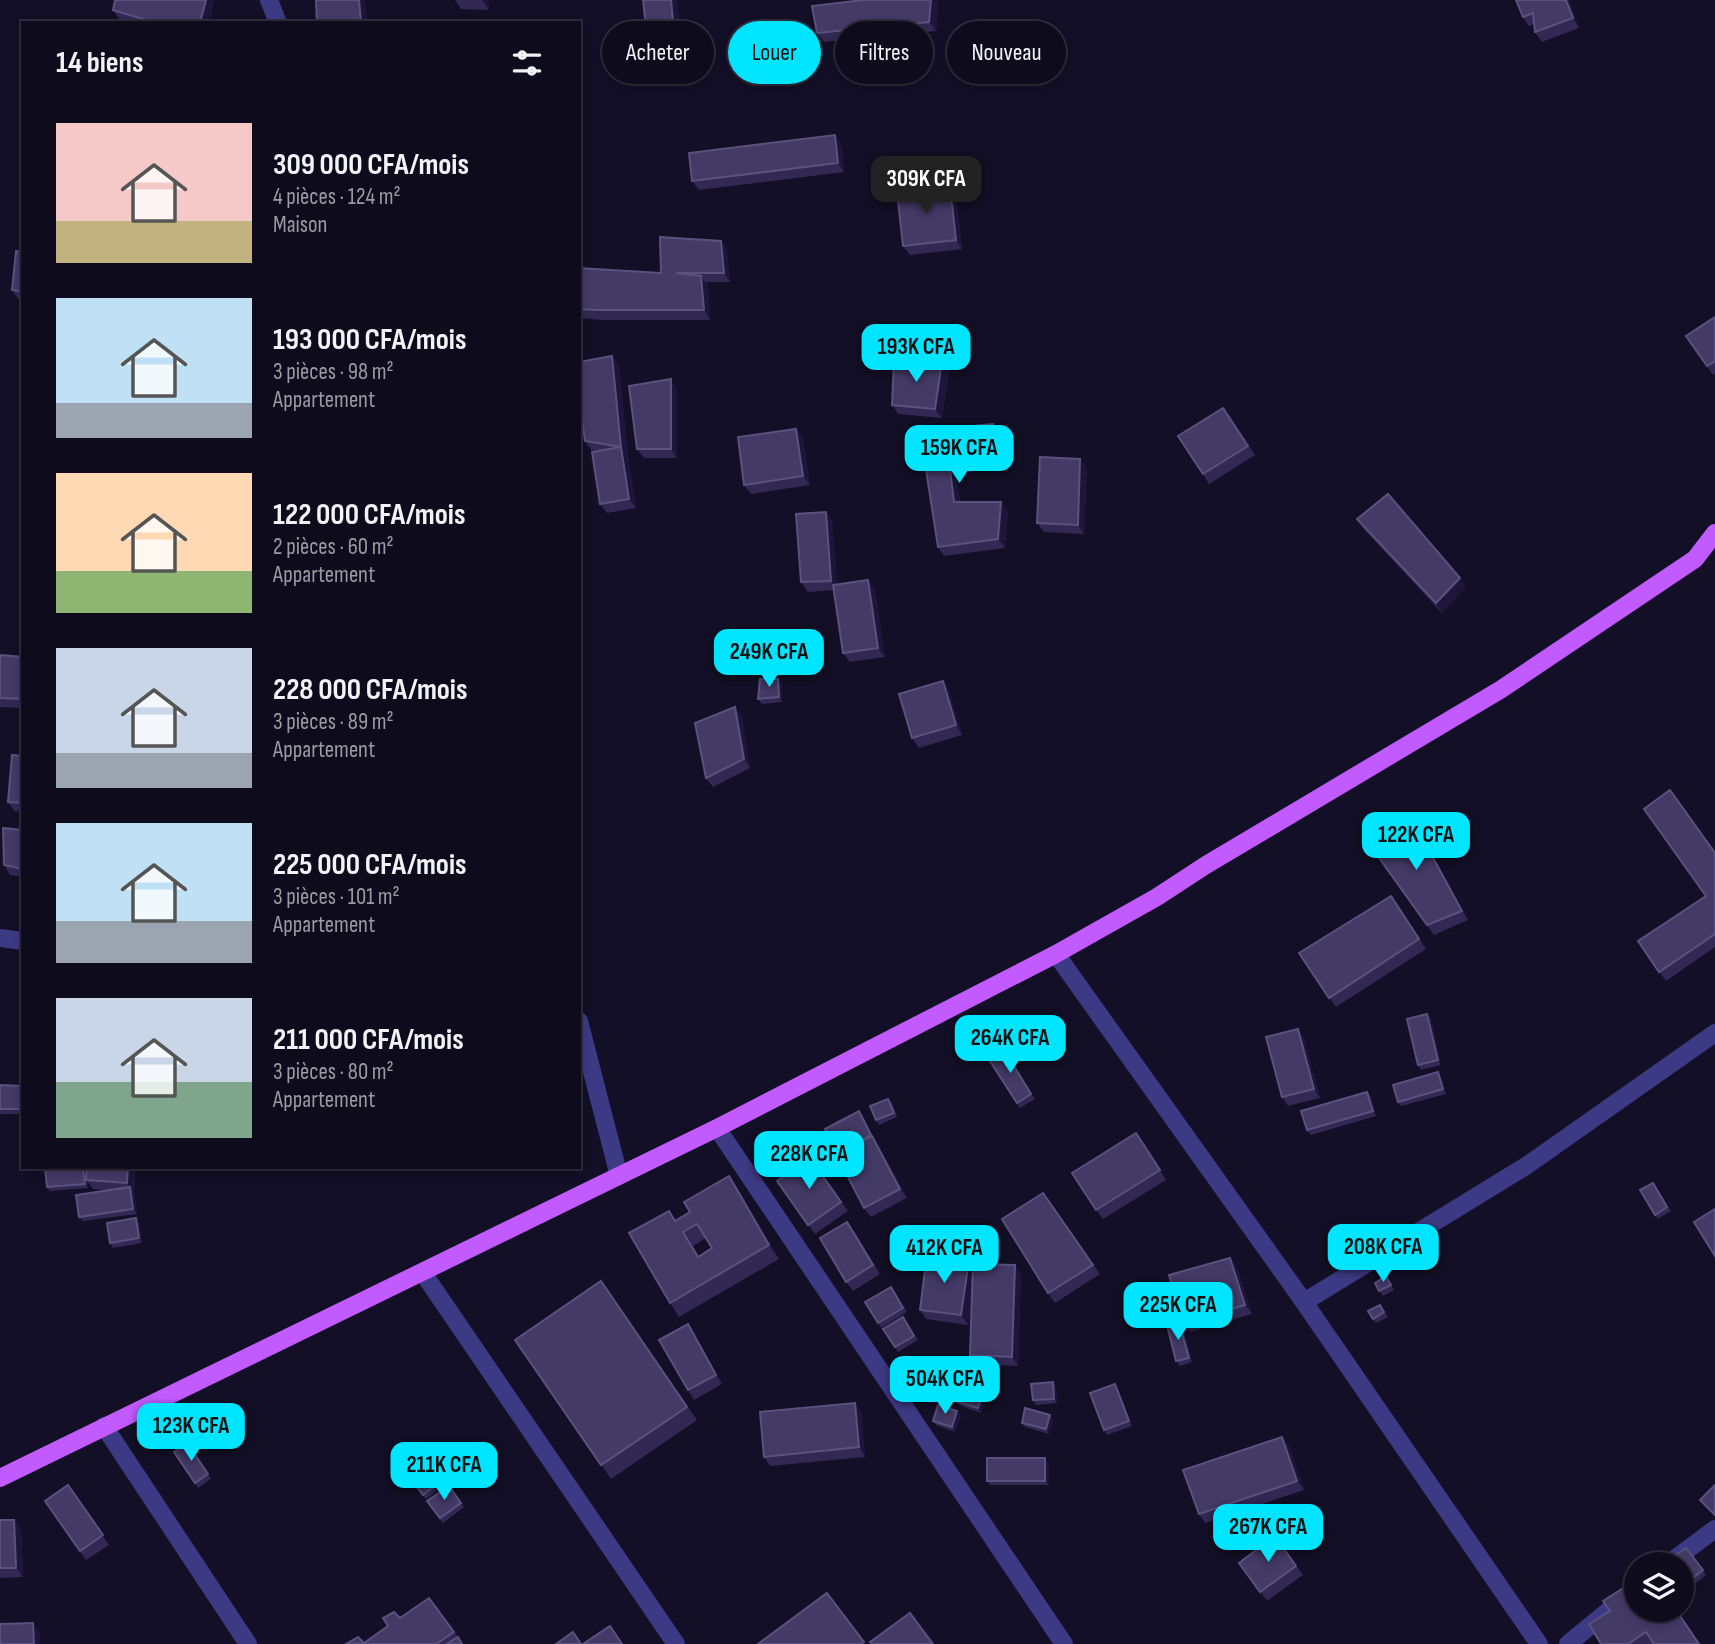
<!DOCTYPE html>
<html lang="fr">
<head>
<meta charset="utf-8">
<style>
  :root { --surface:#0e0b1c; --page:#1c1929; --text:#f1f3f6; --muted:#9b9ba3; --line:#2e2b3b; --accent:#00e5ff }
  body { margin:0; font-family:"Sofia Sans Condensed",sans-serif; background:var(--page); color:var(--text); height:100vh; display:flex; flex-direction:column; font-size:26px; white-space:nowrap }
  * { box-sizing:border-box; margin:0 }
  p { font-size:23px; color:var(--muted) }
  .icon { flex:none; width:38px; height:38px; fill:none; stroke:currentColor; stroke-width:2; stroke-linecap:round; stroke-linejoin:round }
  .map { position:relative; flex:1; overflow:hidden }
  .details { position:absolute; left:21px; top:21px; width:560px; height:1148px; display:flex; flex-direction:column; background:var(--surface); border-radius:0px; box-shadow:0 4px 10px #0003,0 0 0 2px var(--line) }
  .details>* { flex:none }
  .top-card { position:absolute; left:602px; top:21px; width:665px; height:63px; display:flex; gap:14px }
  .buttons { position:absolute; left:1624px; top:1552px; display:grid; gap:14px }
  .buttons a { display:grid; place-items:center; width:70px; height:70px; border-radius:50%; background:var(--surface); box-shadow:0 4px 10px #0003,0 0 0 2px var(--line); font-size:35px }
  .price { position:absolute; translate:-50% -60px; padding:0 16px; border-radius:14px; background:var(--accent); color:#111; font-size:23px; line-height:46px; filter:drop-shadow(0 2px 4px #0008) }
  .price::after { content:''; position:absolute; left:50%; top:42px; width:21px; height:16px; margin-left:-10px; background:inherit; clip-path:polygon(0 0,100% 0,50% 100%) }
  .price.on { background:#222; color:#fff }
  ul { padding:0; list-style:none }
  li { display:flex; align-items:center; gap:21px; height:175px; padding:0 35px }
  li span { display:grid; place-items:center; flex:none; width:196px; height:140px; border-radius:0px; color:#555 }
  li>.icon { margin-inline-start:auto }
  span .icon { width:84px; height:84px; fill:#fffc; stroke-width:1 }
  li b { font-size:30px }
  h2 { display:flex; justify-content:space-between; align-items:center; height:84px; padding:0 35px; font-size:30px }
  .tag { padding:0 24px; border-radius:32px; background:var(--surface); box-shadow:0 4px 10px #0003,0 0 0 2px var(--line); font-size:24px; line-height:63px }
  .tag.on { background:var(--accent); color:#111 }
  .map>svg:first-child { display:block }
</style>
</head>
<body>
<div class="map">
<svg width="1715" height="1644" viewBox="0 0 1715 1644">
  <rect width="100%" height="100%" fill="#130f26"/>
  <g fill="none" stroke-linecap="round" stroke-linejoin="round">
    <g stroke="#3d3a85" stroke-width="18">
      <polyline points="269,0 278,23"/>
      <polyline points="0,938 23,941"/>
      <polyline points="1056,954 1304,1302 1539,1644"/>
      <polyline points="579,1021 619,1176"/>
      <polyline points="717,1128 1064,1644"/>
      <polyline points="423,1273 676,1644"/>
      <polyline points="1304,1302 1526,1166 1715,1033"/>
      <polyline points="104,1426 248,1644"/>
      <polyline points="1668,1564 1715,1529"/>
      <polyline points="1568,1644 1636,1588"/>
    </g>
    <polyline stroke="#c25bff" stroke-width="18" points="0,1478 717,1128 1056,954 1157,897 1206,865 1500,690 1695,559 1715,533"/>
  </g>
  <g fill="#312854" fill-rule="evenodd">
    <polygon points="214,0 209,23 130,23 120,20 113,10"/>
    <polygon points="455,0 488,0 489,10 461,9"/>
    <polygon points="643,0 677,0 683,61 655,64 649,54"/>
    <polygon points="863,0 936,0 938,2 936,31 824,42 817,33"/>
    <polygon points="1516,0 1569,0 1579,28 1542,42 1535,32 1534,24 1529,26 1523,17"/>
    <polygon points="841,144 844,172 699,190 692,181"/>
    <polygon points="950,186 956,196 962,249 910,255 903,246"/>
    <polygon points="721,241 727,251 730,282 706,282 708,286 710,320 602,320 579,318 579,268 661,273"/>
    <polygon points="23,252 23,300 19,300 12,290"/>
    <polygon points="1715,317 1715,374 1713,375 1686,336"/>
    <polygon points="612,356 619,366 628,457 636,508 607,513 600,504 597,451 591,450 585,441"/>
    <polygon points="942,361 949,370 942,418 898,414 892,405"/>
    <polygon points="677,388 677,458 644,458 637,449"/>
    <polygon points="1223,408 1255,455 1209,484 1203,474"/>
    <polygon points="993,424 999,433 1005,464 956,471 960,502 1008,511 1005,548 944,556 938,547 920,431"/>
    <polygon points="796,429 803,438 810,485 751,494 744,485"/>
    <polygon points="1087,468 1084,534 1044,532 1037,523"/>
    <polygon points="826,512 832,521 837,584 875,589 885,657 850,662 843,653 834,590 808,592 801,582"/>
    <polygon points="1357,519 1466,587 1442,613 1363,528"/>
    <polygon points="0,655 23,657 23,708 0,707"/>
    <polygon points="782,683 782,702 762,704 758,699"/>
    <polygon points="949,691 962,735 919,748 912,738"/>
    <polygon points="742,716 750,768 713,787 706,778"/>
    <polygon points="23,756 23,812 14,811 8,802"/>
    <polygon points="23,830 23,877 10,875 4,865"/>
    <polygon points="1419,831 1468,920 1434,935 1367,841"/>
    <polygon points="1715,853 1715,947 1666,981 1638,941 1706,896"/>
    <polygon points="1398,905 1426,949 1336,1007 1299,953"/>
    <polygon points="1427,1014 1431,1018 1441,1065 1421,1070 1418,1065"/>
    <polygon points="1304,1038 1320,1098 1288,1106 1282,1097"/>
    <polygon points="1003,1048 1035,1099 1020,1108 988,1058"/>
    <polygon points="1438,1072 1441,1077 1446,1094 1401,1106 1398,1102"/>
    <polygon points="0,1085 23,1086 23,1114 0,1114"/>
    <polygon points="1367,1092 1371,1097 1376,1116 1311,1135 1307,1130"/>
    <polygon points="888,1099 892,1103 897,1117 879,1125 876,1120"/>
    <polygon points="862,1116 907,1198 871,1217 864,1208 825,1129"/>
    <polygon points="1143,1142 1166,1180 1103,1219 1096,1210"/>
    <polygon points="810,1158 848,1211 815,1234 777,1181"/>
    <polygon points="45,1167 86,1167 87,1174 87,1167 135,1167 134,1192 137,1214 83,1221 79,1217 107,1190 93,1189 88,1182 88,1188 50,1191 47,1187"/>
    <polygon points="1653,1183 1671,1211 1658,1219 1655,1215"/>
    <path d="M738,1189L779,1259L679,1317L670,1303L669,1211L676,1221ZM706,1238L712,1248L699,1256L693,1246Z"/>
    <polygon points="1043,1193 1100,1274 1055,1303 1048,1293"/>
    <polygon points="139,1223 142,1243 113,1248 110,1243"/>
    <polygon points="854,1231 880,1274 853,1291 846,1282"/>
    <polygon points="1230,1258 1237,1268 1252,1314 1190,1332 1183,1323"/>
    <polygon points="969,1260 973,1266 1021,1274 1018,1366 976,1364 970,1355 972,1294 968,1325 926,1319 920,1310"/>
    <polygon points="601,1281 697,1420 611,1479 515,1340"/>
    <polygon points="1389,1281 1394,1290 1383,1296 1375,1283"/>
    <polygon points="891,1287 907,1312 881,1328 865,1302"/>
    <polygon points="1380,1305 1388,1317 1376,1323 1368,1311"/>
    <polygon points="903,1317 918,1340 898,1352 883,1329"/>
    <polygon points="688,1324 694,1333 722,1384 694,1400 688,1390"/>
    <polygon points="1183,1326 1192,1362 1180,1366 1176,1361"/>
    <polygon points="993,1380 981,1413 961,1406 958,1402"/>
    <polygon points="1053,1382 1056,1387 1057,1403 1036,1405 1033,1400"/>
    <polygon points="1118,1389 1132,1426 1107,1435 1104,1430"/>
    <polygon points="855,1403 861,1412 865,1457 770,1466 764,1457"/>
    <polygon points="957,1411 961,1416 955,1432 936,1425 933,1421"/>
    <polygon points="1050,1415 1053,1420 1049,1434 1025,1427 1022,1423"/>
    <polygon points="187,1443 211,1479 198,1488 174,1452"/>
    <polygon points="418,1443 448,1483 426,1499 396,1460"/>
    <polygon points="1289,1446 1304,1490 1205,1523 1199,1514"/>
    <polygon points="1049,1463 1049,1485 990,1485 987,1481"/>
    <polygon points="68,1485 109,1545 86,1560 45,1501"/>
    <polygon points="449,1486 464,1507 443,1523 427,1501"/>
    <polygon points="0,1520 14,1520 21,1529 23,1577 0,1578"/>
    <polygon points="1275,1536 1303,1575 1267,1601 1239,1563"/>
    <polygon points="1686,1548 1706,1575 1682,1594 1682,1564"/>
    <polygon points="429,1598 463,1644 346,1644 364,1643"/>
    <polygon points="1636,1610 1677,1610 1699,1644 1601,1644"/>
  </g>
  <g fill="#1d163a">
    <polygon points="206,0 214,0 209,23 200,23"/>
    <polygon points="359,0 365,0 367,23 361,23"/>
    <polygon points="482,0 488,0 489,10"/>
    <polygon points="671,0 677,0 683,61 676,52"/>
    <polygon points="931,0 936,0 938,2 936,31 929,22"/>
    <polygon points="1566,0 1569,0 1579,28 1573,18"/>
    <polygon points="835,135 841,144 844,172 838,163"/>
    <polygon points="950,186 956,196 962,249 956,240"/>
    <polygon points="721,241 727,251 730,282 724,273"/>
    <polygon points="701,276 708,286 710,320 704,310"/>
    <polygon points="612,356 619,366 628,457 636,508 629,499 621,447"/>
    <polygon points="942,361 949,370 942,418 935,409"/>
    <polygon points="671,379 677,388 677,458 671,449"/>
    <polygon points="993,424 999,433 1005,464 998,455"/>
    <polygon points="796,429 803,438 810,485 803,476"/>
    <polygon points="1080,459 1087,468 1084,534 1078,525"/>
    <polygon points="949,461 956,471 961,511 954,502"/>
    <polygon points="1001,502 1008,511 1005,548 998,539"/>
    <polygon points="826,512 832,521 838,590 831,581"/>
    <polygon points="1460,578 1466,587 1442,613 1436,603"/>
    <polygon points="868,580 875,589 885,657 878,648"/>
    <polygon points="778,679 782,683 782,702 779,697"/>
    <polygon points="943,681 949,691 962,735 956,725"/>
    <polygon points="735,707 742,716 750,768 744,759"/>
    <polygon points="1413,821 1419,831 1468,920 1462,911"/>
    <polygon points="1427,1014 1431,1018 1441,1065 1438,1060"/>
    <polygon points="1298,1029 1304,1038 1320,1098 1314,1089"/>
    <polygon points="1438,1072 1441,1077 1446,1094 1443,1089"/>
    <polygon points="1367,1092 1371,1097 1376,1116 1373,1111"/>
    <polygon points="872,1136 878,1145 907,1198 900,1189"/>
    <polygon points="83,1167 86,1167 88,1188 85,1184"/>
    <polygon points="128,1167 135,1167 134,1192 137,1214 133,1209 130,1187 127,1183"/>
    <polygon points="729,1176 738,1189 779,1259 769,1245"/>
    <polygon points="669,1211 693,1246 707,1271 698,1257"/>
    <polygon points="136,1218 139,1223 142,1243 139,1238"/>
    <polygon points="1230,1258 1237,1268 1252,1314 1245,1305"/>
    <polygon points="969,1260 975,1269 968,1325 961,1315"/>
    <polygon points="1015,1265 1021,1274 1018,1366 1012,1357"/>
    <polygon points="1179,1322 1183,1326 1192,1362 1189,1358"/>
    <polygon points="688,1324 694,1333 722,1384 716,1375"/>
    <polygon points="990,1375 993,1380 981,1413 978,1408"/>
    <polygon points="1053,1382 1056,1387 1057,1403 1054,1399"/>
    <polygon points="1115,1384 1118,1389 1132,1426 1129,1421"/>
    <polygon points="855,1403 861,1412 865,1457 859,1447"/>
    <polygon points="957,1411 961,1416 955,1432 952,1427"/>
    <polygon points="1050,1415 1053,1420 1049,1434 1046,1429"/>
    <polygon points="1282,1437 1289,1446 1304,1490 1297,1481"/>
    <polygon points="1045,1458 1049,1463 1049,1485 1045,1481"/>
    <polygon points="14,1520 21,1529 23,1577 16,1568"/>
    <polygon points="33,1623 40,1632 40,1644 34,1644"/>
  </g>
  <g fill="#433a66" stroke="#5a527e" stroke-width="2" fill-rule="evenodd">
    <polygon points="115,0 206,0 200,23 156,23 113,10"/>
    <polygon points="316,0 359,0 361,23 317,23"/>
    <polygon points="643,0 671,0 676,52 649,54"/>
    <polygon points="863,0 931,0 929,22 817,33 812,6"/>
    <polygon points="1516,0 1566,0 1573,18 1535,32 1533,13 1523,17"/>
    <polygon points="835,135 838,163 692,181 689,153"/>
    <polygon points="950,186 956,240 903,246 897,192"/>
    <polygon points="660,237 721,241 724,273 676,273 701,276 704,310 596,310 579,309 579,268 661,273"/>
    <polygon points="16,251 23,252 23,292 12,290"/>
    <polygon points="1715,317 1715,361 1707,366 1686,336"/>
    <polygon points="612,356 621,447 585,441 579,396 579,362"/>
    <polygon points="942,361 935,409 892,405 894,362"/>
    <polygon points="671,379 671,449 637,449 629,386"/>
    <polygon points="1223,408 1248,446 1203,474 1178,436"/>
    <polygon points="993,424 998,455 949,461 954,502 1001,502 998,539 938,547 920,431"/>
    <polygon points="796,429 803,476 744,485 738,437"/>
    <polygon points="621,447 629,499 600,504 592,452"/>
    <polygon points="1040,457 1080,459 1078,525 1037,523"/>
    <polygon points="1388,494 1460,578 1436,603 1357,519"/>
    <polygon points="826,512 831,581 801,582 796,514"/>
    <polygon points="868,580 878,648 843,653 833,585"/>
    <polygon points="0,655 23,657 23,699 0,698"/>
    <polygon points="760,679 778,679 779,697 758,699"/>
    <polygon points="943,681 956,725 912,738 899,694"/>
    <polygon points="735,707 744,759 706,778 695,723"/>
    <polygon points="12,755 23,756 23,803 8,802"/>
    <polygon points="1670,790 1715,853 1715,934 1659,972 1638,941 1706,896 1644,809"/>
    <polygon points="1413,821 1462,911 1427,925 1367,841"/>
    <polygon points="3,828 23,830 23,869 4,865"/>
    <polygon points="1391,896 1419,939 1329,998 1299,953"/>
    <polygon points="1427,1014 1438,1060 1418,1065 1407,1019"/>
    <polygon points="1298,1029 1314,1089 1282,1097 1266,1037"/>
    <polygon points="1003,1048 1031,1094 1017,1103 988,1058"/>
    <polygon points="1438,1072 1443,1089 1398,1102 1393,1085"/>
    <polygon points="0,1085 23,1086 23,1109 0,1109"/>
    <polygon points="1367,1092 1373,1111 1307,1130 1301,1111"/>
    <polygon points="888,1099 894,1113 876,1120 870,1106"/>
    <polygon points="859,1111 871,1135 837,1152 825,1129"/>
    <polygon points="1136,1133 1160,1170 1096,1210 1072,1173"/>
    <polygon points="872,1136 900,1189 864,1208 836,1154"/>
    <polygon points="810,1158 841,1202 808,1225 777,1181"/>
    <polygon points="45,1167 83,1167 85,1184 47,1187"/>
    <polygon points="87,1167 128,1167 127,1183 86,1180"/>
    <path d="M729,1176L769,1245L670,1303L629,1233L669,1211L675,1221L690,1212L684,1202ZM697,1224L712,1248L698,1257L683,1232Z"/>
    <polygon points="1653,1183 1667,1207 1655,1215 1640,1190"/>
    <polygon points="130,1187 133,1209 79,1217 76,1195"/>
    <polygon points="1043,1193 1093,1265 1048,1293 1002,1219"/>
    <polygon points="1715,1209 1715,1256 1694,1222"/>
    <polygon points="136,1218 139,1238 110,1243 107,1223"/>
    <polygon points="847,1222 873,1265 846,1282 820,1238"/>
    <polygon points="927,1254 969,1260 961,1315 920,1310"/>
    <polygon points="1230,1258 1245,1305 1183,1323 1169,1275"/>
    <polygon points="973,1264 1015,1265 1012,1357 970,1355"/>
    <polygon points="1386,1276 1391,1285 1379,1291 1375,1283"/>
    <polygon points="601,1281 687,1407 601,1465 515,1340"/>
    <polygon points="891,1287 903,1308 878,1323 865,1302"/>
    <polygon points="1380,1305 1384,1312 1373,1319 1368,1311"/>
    <polygon points="903,1317 914,1336 895,1347 883,1329"/>
    <polygon points="1179,1322 1189,1358 1176,1361 1167,1325"/>
    <polygon points="688,1324 716,1375 688,1390 659,1340"/>
    <polygon points="969,1369 990,1375 978,1408 958,1402"/>
    <polygon points="1053,1382 1054,1399 1033,1400 1031,1384"/>
    <polygon points="1115,1384 1129,1421 1104,1430 1090,1393"/>
    <polygon points="855,1403 859,1447 764,1457 760,1412"/>
    <polygon points="938,1405 957,1411 952,1427 933,1421"/>
    <polygon points="1025,1408 1050,1415 1046,1429 1022,1423"/>
    <polygon points="1282,1437 1297,1481 1199,1514 1183,1470"/>
    <polygon points="187,1443 208,1474 195,1483 174,1452"/>
    <polygon points="418,1443 445,1478 423,1495 396,1460"/>
    <rect x="987" y="1458" width="58" height="23"/>
    <polygon points="68,1485 103,1535 80,1551 45,1501"/>
    <polygon points="1715,1485 1715,1515 1700,1500"/>
    <polygon points="449,1486 461,1503 440,1518 427,1501"/>
    <polygon points="0,1520 14,1520 16,1568 0,1568"/>
    <polygon points="1275,1536 1296,1566 1260,1592 1239,1563"/>
    <polygon points="1686,1548 1703,1570 1682,1587 1682,1564 1663,1564"/>
    <polygon points="1636,1580 1636,1610 1676,1610 1699,1644 1654,1644 1646,1632 1628,1644 1601,1644 1589,1624 1610,1611 1603,1601"/>
    <polygon points="827,1593 864,1642 861,1644 758,1644"/>
    <polygon points="429,1598 454,1632 436,1644 346,1644 358,1637 364,1643 388,1626 383,1618 394,1612 400,1618"/>
    <polygon points="910,1613 933,1644 872,1644 870,1642"/>
    <polygon points="33,1623 34,1644 0,1644 0,1624"/>
    <polygon points="610,1626 622,1644 583,1644"/>
    <polygon points="573,1632 581,1644 556,1644"/>
    <polygon points="458,1637 462,1644 447,1644"/>
  </g>
</svg>
<div class="buttons">
<a><svg class="icon" aria-label="layers" viewBox="0 0 24 24"><path d="M12 4l9 5-9 5-9-5zM3 14l9 5 9-5"/></svg></a>
</div>
<b class="price on" style="left:926px;top:216px">309K CFA</b>
<b class="price" style="left:916px;top:384px">193K CFA</b>
<b class="price" style="left:959px;top:485px">159K CFA</b>
<b class="price" style="left:769px;top:689px">249K CFA</b>
<b class="price" style="left:1416px;top:872px">122K CFA</b>
<b class="price" style="left:1010px;top:1075px">264K CFA</b>
<b class="price" style="left:809px;top:1191px">228K CFA</b>
<b class="price" style="left:1383px;top:1284px">208K CFA</b>
<b class="price" style="left:944px;top:1285px">412K CFA</b>
<b class="price" style="left:1178px;top:1342px">225K CFA</b>
<b class="price" style="left:945px;top:1416px">504K CFA</b>
<b class="price" style="left:191px;top:1463px">123K CFA</b>
<b class="price" style="left:444px;top:1502px">211K CFA</b>
<b class="price" style="left:1268px;top:1564px">267K CFA</b>
<div class="top-card">
<a class="tag">Acheter</a>
<a class="tag on">Louer</a>
<a class="tag">Filtres</a>
<a class="tag">Nouveau</a>
</div>
<section class="details">
<h2>14 biens<svg class="icon" aria-label="filters" viewBox="0 0 24 24"><path d="M4 7h16M4 17h16"/><circle cx="9" cy="7" r="2"/><circle cx="15" cy="17" r="2"/></svg></h2>
<ul>
<li><span style="background:linear-gradient(#f6c9c9 70%,#c2b280 0)"><svg class="icon" aria-label="home" viewBox="0 0 24 24"><path d="M3 11l9-7 9 7M6 9v11h12V9"/></svg></span><div><b>309 000 CFA/mois</b><p>4 pièces · 124 m²</p><p>Maison</p></div></li>
<li><span style="background:linear-gradient(#bfe0f5 75%,#9aa5b1 0)"><svg class="icon" aria-label="home" viewBox="0 0 24 24"><path d="M3 11l9-7 9 7M6 9v11h12V9"/></svg></span><div><b>193 000 CFA/mois</b><p>3 pièces · 98 m²</p><p>Appartement</p></div></li>
<li><span style="background:linear-gradient(#ffd9b3 70%,#8fb573 0)"><svg class="icon" aria-label="home" viewBox="0 0 24 24"><path d="M3 11l9-7 9 7M6 9v11h12V9"/></svg></span><div><b>122 000 CFA/mois</b><p>2 pièces · 60 m²</p><p>Appartement</p></div></li>
<li><span style="background:linear-gradient(#c9d6e8 75%,#9aa5b1 0)"><svg class="icon" aria-label="home" viewBox="0 0 24 24"><path d="M3 11l9-7 9 7M6 9v11h12V9"/></svg></span><div><b>228 000 CFA/mois</b><p>3 pièces · 89 m²</p><p>Appartement</p></div></li>
<li><span style="background:linear-gradient(#bfe0f5 70%,#9aa5b1 0)"><svg class="icon" aria-label="home" viewBox="0 0 24 24"><path d="M3 11l9-7 9 7M6 9v11h12V9"/></svg></span><div><b>225 000 CFA/mois</b><p>3 pièces · 101 m²</p><p>Appartement</p></div></li>
<li><span style="background:linear-gradient(#c9d6e8 60%,#7fa58c 0)"><svg class="icon" aria-label="home" viewBox="0 0 24 24"><path d="M3 11l9-7 9 7M6 9v11h12V9"/></svg></span><div><b>211 000 CFA/mois</b><p>3 pièces · 80 m²</p><p>Appartement</p></div></li>
</ul>
</section>
</div>
</body>
</html>
